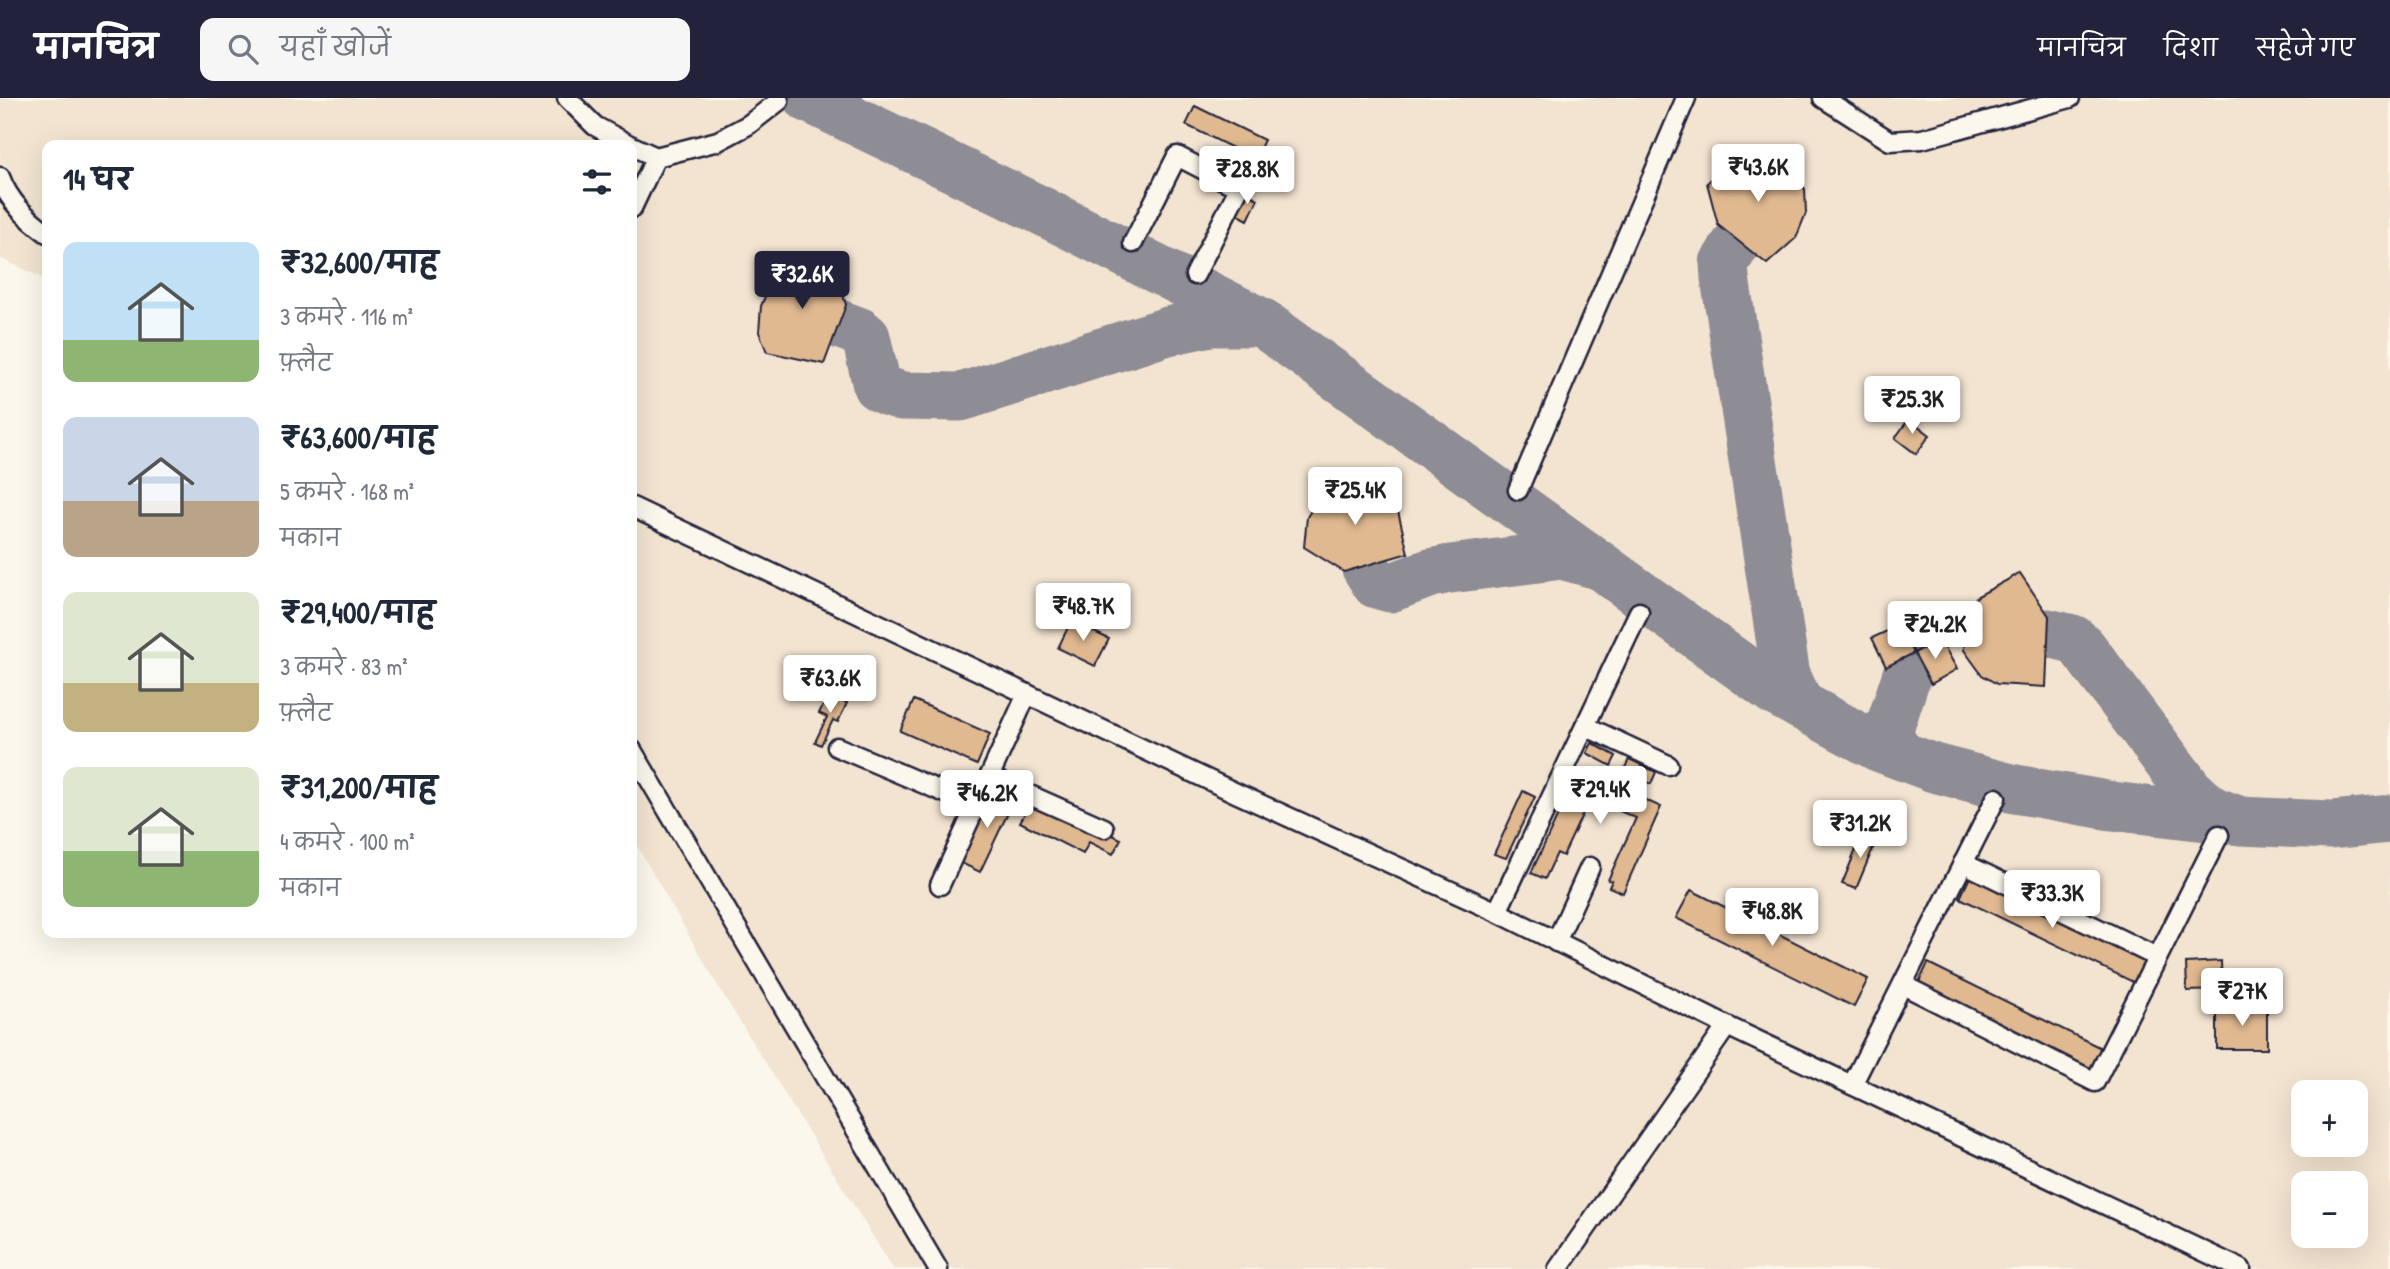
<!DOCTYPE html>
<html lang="hi">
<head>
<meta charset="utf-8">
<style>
  :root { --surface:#fff; --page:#f6f6f7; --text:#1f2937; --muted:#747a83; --accent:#22223b }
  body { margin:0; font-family:"Patrick Hand","Playpen Sans Deva",sans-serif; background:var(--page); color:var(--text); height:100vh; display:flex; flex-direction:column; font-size:26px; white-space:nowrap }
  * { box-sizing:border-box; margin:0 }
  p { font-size:23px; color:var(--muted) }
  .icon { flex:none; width:38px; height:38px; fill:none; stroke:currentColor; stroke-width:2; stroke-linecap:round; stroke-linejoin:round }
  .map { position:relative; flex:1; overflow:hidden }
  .drawer { position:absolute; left:42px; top:42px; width:595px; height:798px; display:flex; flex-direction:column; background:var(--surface); border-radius:14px; box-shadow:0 7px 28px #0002 }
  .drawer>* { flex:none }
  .fabs { position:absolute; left:2291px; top:982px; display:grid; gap:14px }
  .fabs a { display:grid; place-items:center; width:77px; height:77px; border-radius:14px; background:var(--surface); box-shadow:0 7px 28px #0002; font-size:35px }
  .price { position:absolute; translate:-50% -60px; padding:0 16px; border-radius:7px; background:#fff; color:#222; font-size:23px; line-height:46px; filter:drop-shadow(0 2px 4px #0008) }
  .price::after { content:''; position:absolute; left:50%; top:42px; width:21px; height:16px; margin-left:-10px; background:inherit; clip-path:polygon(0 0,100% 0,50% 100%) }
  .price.on { background:var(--accent); color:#fff }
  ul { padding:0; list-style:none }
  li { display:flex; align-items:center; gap:21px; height:175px; padding:0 21px }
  li span { display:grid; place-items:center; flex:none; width:196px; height:140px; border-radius:14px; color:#555 }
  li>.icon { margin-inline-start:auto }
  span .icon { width:84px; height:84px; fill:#fffc; stroke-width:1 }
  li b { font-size:30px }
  h2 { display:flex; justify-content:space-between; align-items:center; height:84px; padding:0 21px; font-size:30px }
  header { display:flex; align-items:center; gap:42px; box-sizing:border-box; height:98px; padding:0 35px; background:var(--accent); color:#fff }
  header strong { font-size:33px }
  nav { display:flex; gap:38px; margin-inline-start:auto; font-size:24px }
  .search { width:490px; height:63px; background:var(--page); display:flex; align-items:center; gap:18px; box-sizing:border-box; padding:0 24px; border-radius:14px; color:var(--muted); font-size:26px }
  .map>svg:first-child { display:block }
</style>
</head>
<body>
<header>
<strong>मानचित्र</strong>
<div class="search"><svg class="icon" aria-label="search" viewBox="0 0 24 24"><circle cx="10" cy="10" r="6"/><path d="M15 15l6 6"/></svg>यहाँ खोजें</div>
<nav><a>मानचित्र</a><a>दिशा</a><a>सहेजे गए</a></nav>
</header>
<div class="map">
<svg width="2390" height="1171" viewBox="0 0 2390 1171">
  <rect width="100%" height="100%" fill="#fbf7ec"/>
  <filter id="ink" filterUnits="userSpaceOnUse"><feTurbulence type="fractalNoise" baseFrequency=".0143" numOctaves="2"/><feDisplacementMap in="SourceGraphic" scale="14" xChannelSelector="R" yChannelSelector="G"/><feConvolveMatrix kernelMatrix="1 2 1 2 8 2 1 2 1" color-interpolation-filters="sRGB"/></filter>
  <g filter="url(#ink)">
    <path fill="#f3e4d1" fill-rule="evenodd" d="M0,0H2390V1171H893L721,893L632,739V47H47V182L0,160ZM2303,994H2356V1046H2303ZM2303,1085H2356V1138H2303Z"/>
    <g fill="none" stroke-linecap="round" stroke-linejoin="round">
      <g stroke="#8e8c94" stroke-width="49">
        <polyline points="808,0 1040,112 1261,224 1776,594 1878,649 1934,670 2015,691 2112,708 2240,723 2331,727 2390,721"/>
        <polyline points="1738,143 1724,165 1725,180 1786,578 1800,607"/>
        <polyline points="839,226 860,234 866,239 877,288 886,293 902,298 961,299 1168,233 1210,224 1260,224"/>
        <polyline points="1365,468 1376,486 1390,490 1430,475 1450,471 1562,457 1595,466"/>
        <polyline points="2048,535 2073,541 2082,549 2190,693 2211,712 2235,721"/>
        <polyline points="1900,657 1889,639 1890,628 1914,555"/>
      </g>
    </g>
    <g fill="#e0b991" stroke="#22223b" stroke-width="2">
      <polygon points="1195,8 1264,42 1255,61 1186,27"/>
      <polygon points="1760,54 1783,68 1805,91 1806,115 1796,140 1767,166 1718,127 1707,85 1738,56"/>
      <polygon points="1247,95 1258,101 1248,122 1237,116"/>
      <polygon points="790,160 836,171 846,207 824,266 767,254 759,234 761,208 771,184"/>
      <polygon points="1909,321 1930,337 1916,356 1895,340"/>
      <polygon points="1347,382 1394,397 1408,455 1344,474 1304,449 1307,419 1319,400 1330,389"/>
      <polygon points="2020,475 2049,518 2046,589 1997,586 1982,577 1964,552 1965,526 1976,499"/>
      <polygon points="1071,523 1109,541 1095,568 1058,550"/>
      <polygon points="1900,527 1914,555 1886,569 1872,540"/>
      <polygon points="1940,541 1957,571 1931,586 1914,555"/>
      <polygon points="829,597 847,605 838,624 833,622 821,647 815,644 827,619 819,615"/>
      <polygon points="914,602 990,636 977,667 900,633"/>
      <polygon points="1592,645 1616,658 1611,668 1587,655"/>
      <polygon points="1629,661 1656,674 1651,686 1623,674"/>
      <polygon points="1579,672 1661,709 1623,795 1609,789 1612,783 1608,782 1636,720 1590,700 1563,758 1557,755 1545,781 1531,775"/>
      <polygon points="995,690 1015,700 980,774 959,764"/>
      <polygon points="1523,693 1535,699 1506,760 1494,756"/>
      <polygon points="1031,704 1101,739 1104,733 1121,741 1113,756 1089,744 1083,756 1020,724"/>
      <polygon points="1864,732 1878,738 1856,791 1842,786"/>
      <polygon points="1970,779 2145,864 2135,885 1960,800"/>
      <polygon points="1691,792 1868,881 1854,909 1676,820"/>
      <polygon points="2221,863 2222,892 2187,893 2186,865"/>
      <polygon points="1928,865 2103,951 2092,971 1918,886"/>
      <rect x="2217" y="909" width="50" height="42"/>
    </g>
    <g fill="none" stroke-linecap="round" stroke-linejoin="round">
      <defs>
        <g id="minor">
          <polyline points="567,0 595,28 630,47"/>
          <polyline points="1823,0 1890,43 1922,41 2070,0"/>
          <polyline points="632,48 656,59 718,43 748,27 779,3"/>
          <path d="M0,79C9,104 27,120 47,135"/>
          <polyline points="632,110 656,59"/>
          <polyline points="1133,145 1177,58 1239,90 1195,177"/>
          <polyline points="1518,392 1686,0"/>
          <polyline points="632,409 1236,695 1497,814 1727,928 2241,1171"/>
          <polyline points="1585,628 1668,667"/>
          <polyline points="837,649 976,708"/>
          <polyline points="632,652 938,1171"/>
          <polyline points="989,679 1104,730"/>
          <polyline points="1963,765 2157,859"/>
          <polyline points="940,787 1027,596"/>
          <polyline points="1497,814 1639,514"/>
          <polyline points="1556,844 1590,769"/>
          <polyline points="1903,887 2095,984 2219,737"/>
          <polyline points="1852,987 1996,700"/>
          <polyline points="1558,1171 1727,928"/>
        </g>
      </defs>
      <use href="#minor" stroke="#22223b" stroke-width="23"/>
      <use href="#minor" stroke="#fbf7ec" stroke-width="18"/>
    </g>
  </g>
</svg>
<div class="fabs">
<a>+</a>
<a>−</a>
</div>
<b class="price" style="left:1758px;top:106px">₹43.6K</b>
<b class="price" style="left:1247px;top:108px">₹28.8K</b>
<b class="price on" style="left:802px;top:213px">₹32.6K</b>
<b class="price" style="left:1912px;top:338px">₹25.3K</b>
<b class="price" style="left:1355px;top:429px">₹25.4K</b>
<b class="price" style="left:1083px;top:545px">₹48.7K</b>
<b class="price" style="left:1935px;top:563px">₹24.2K</b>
<b class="price" style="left:830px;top:617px">₹63.6K</b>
<b class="price" style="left:1600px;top:728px">₹29.4K</b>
<b class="price" style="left:987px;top:732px">₹46.2K</b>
<b class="price" style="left:1860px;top:762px">₹31.2K</b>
<b class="price" style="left:2052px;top:832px">₹33.3K</b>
<b class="price" style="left:1772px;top:850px">₹48.8K</b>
<b class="price" style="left:2242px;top:930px">₹27K</b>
<section class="drawer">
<h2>14 घर<svg class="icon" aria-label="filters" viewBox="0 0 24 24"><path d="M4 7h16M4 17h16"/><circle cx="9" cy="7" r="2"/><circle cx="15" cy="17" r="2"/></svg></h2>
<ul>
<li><span style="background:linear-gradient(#bfe0f5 70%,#8fb573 0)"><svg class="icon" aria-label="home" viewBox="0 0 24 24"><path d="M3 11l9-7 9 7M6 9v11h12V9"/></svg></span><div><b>₹32,600/माह</b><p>3 कमरे · 116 m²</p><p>फ़्लैट</p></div></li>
<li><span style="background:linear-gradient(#c9d6e8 60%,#b9a48a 0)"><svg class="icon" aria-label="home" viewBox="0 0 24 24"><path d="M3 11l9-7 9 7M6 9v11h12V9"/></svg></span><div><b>₹63,600/माह</b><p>5 कमरे · 168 m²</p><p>मकान</p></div></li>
<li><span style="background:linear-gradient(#dfe7d0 65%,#c2b280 0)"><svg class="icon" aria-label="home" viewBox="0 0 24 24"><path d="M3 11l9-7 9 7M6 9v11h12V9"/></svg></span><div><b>₹29,400/माह</b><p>3 कमरे · 83 m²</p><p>फ़्लैट</p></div></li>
<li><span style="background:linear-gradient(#dfe7d0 60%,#8fb573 0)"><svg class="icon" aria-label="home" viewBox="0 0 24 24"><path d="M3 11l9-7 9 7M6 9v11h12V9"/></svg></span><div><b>₹31,200/माह</b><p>4 कमरे · 100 m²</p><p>मकान</p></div></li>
</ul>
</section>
</div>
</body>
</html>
